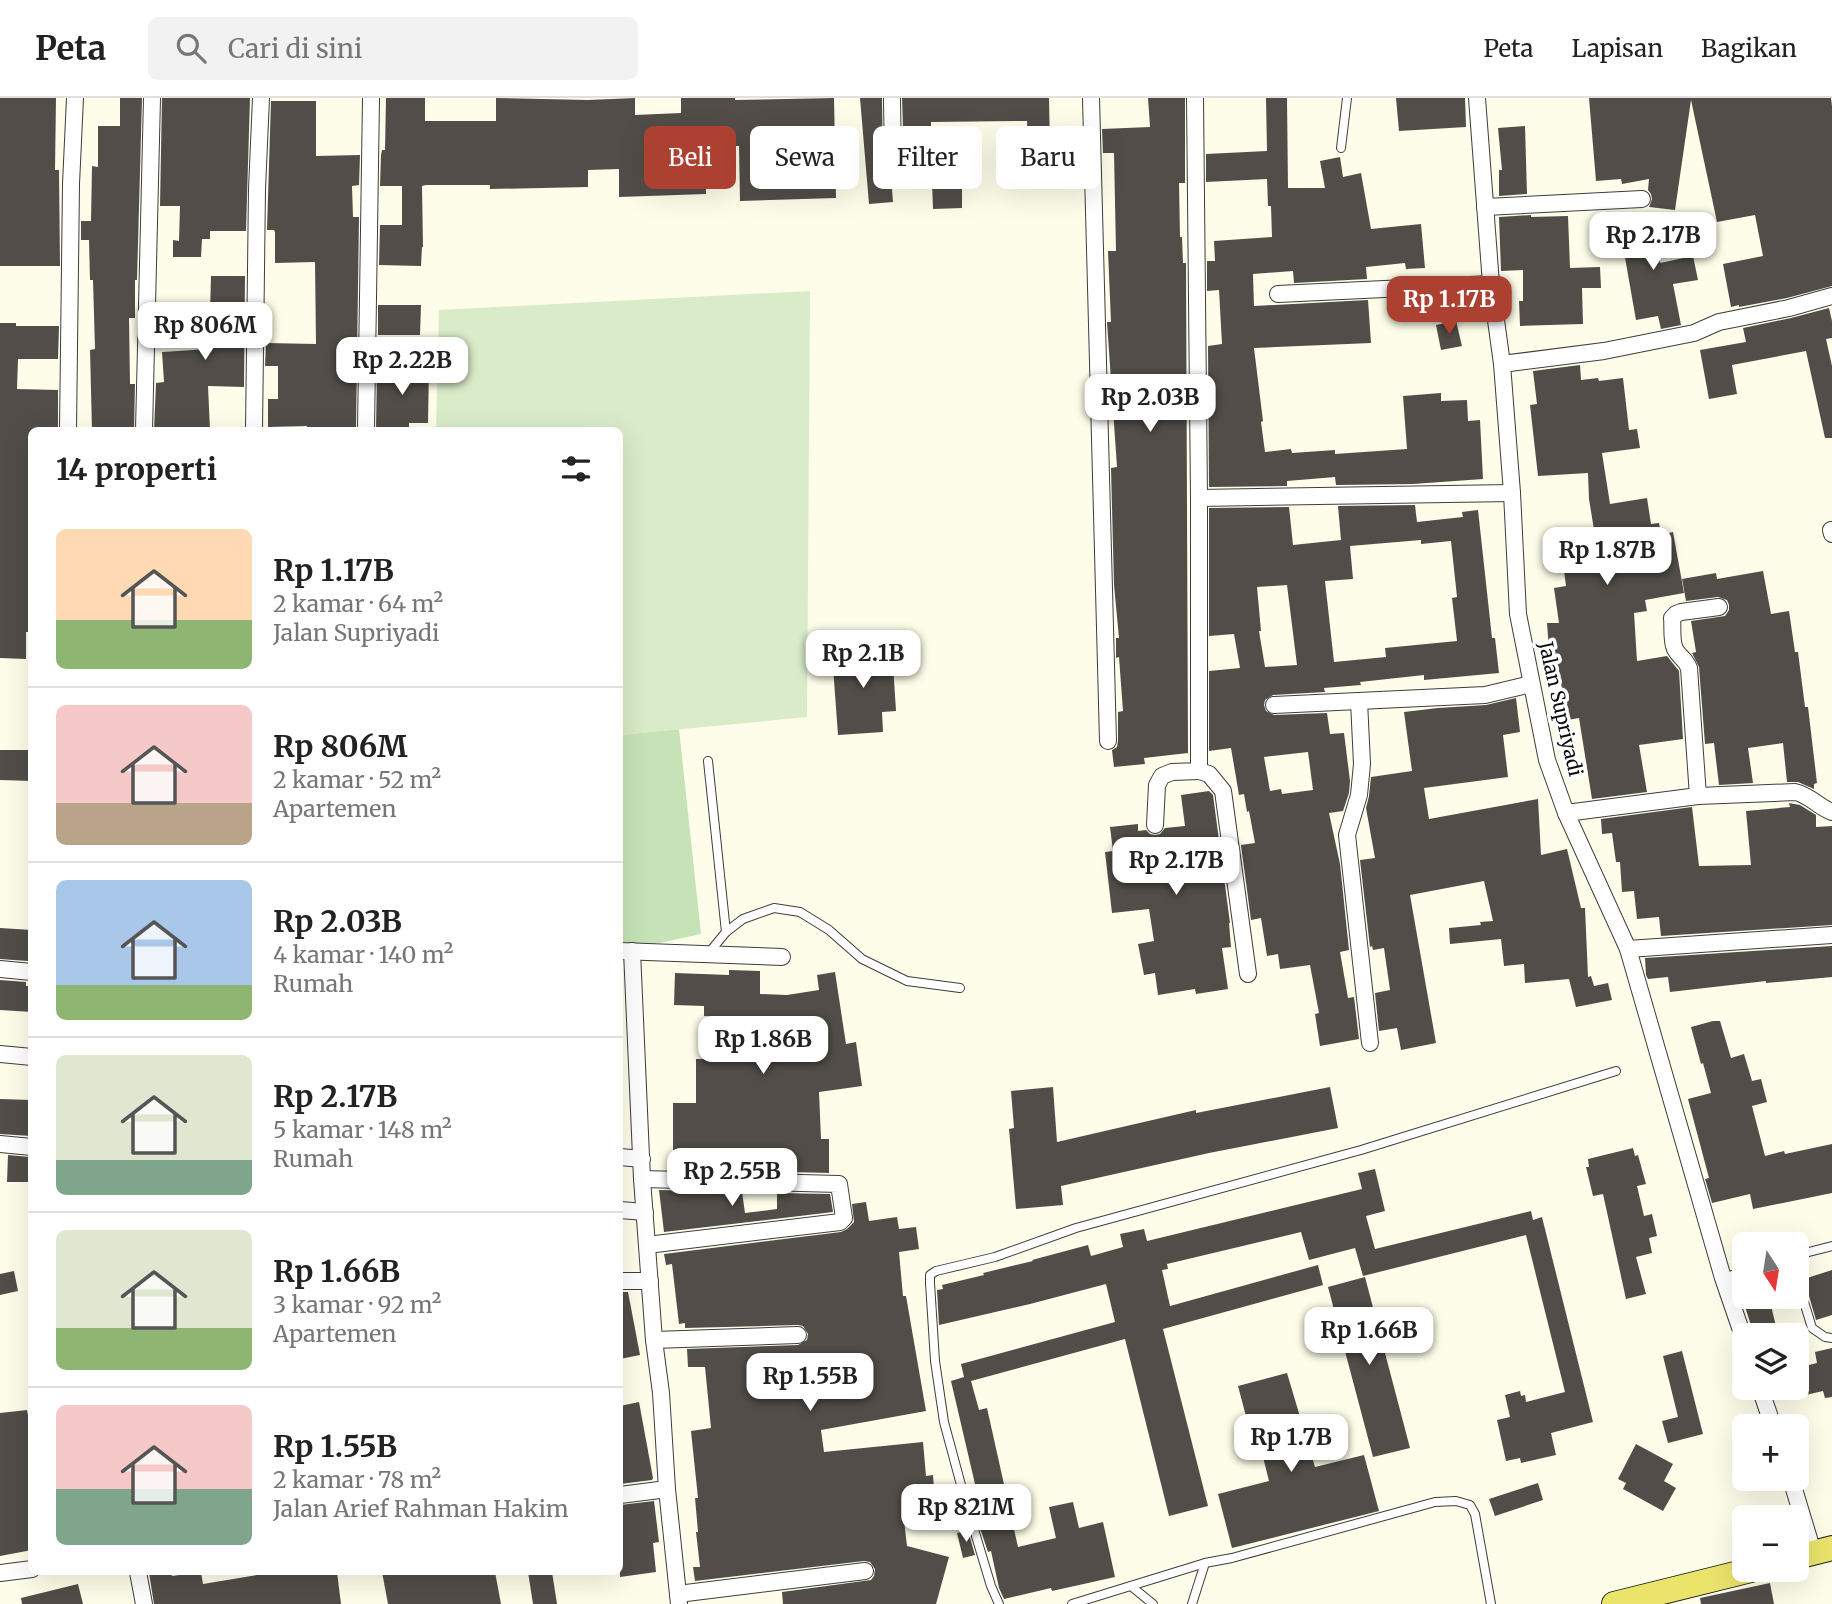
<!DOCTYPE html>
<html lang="id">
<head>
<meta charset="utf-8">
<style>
  :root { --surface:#fff; --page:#f2f2f2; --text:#222; --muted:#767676; --line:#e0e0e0; --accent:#ac4131 }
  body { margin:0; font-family:Merriweather,serif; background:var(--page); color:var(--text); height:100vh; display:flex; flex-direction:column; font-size:26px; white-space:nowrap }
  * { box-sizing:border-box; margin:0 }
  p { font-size:23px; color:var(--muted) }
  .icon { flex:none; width:38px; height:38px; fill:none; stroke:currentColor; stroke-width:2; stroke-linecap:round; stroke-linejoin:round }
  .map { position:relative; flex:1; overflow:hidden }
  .drawer { position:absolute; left:28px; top:329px; width:595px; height:1148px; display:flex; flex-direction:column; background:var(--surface); border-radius:10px; box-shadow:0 7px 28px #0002 }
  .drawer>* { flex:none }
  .top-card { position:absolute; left:644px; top:28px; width:665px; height:63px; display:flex; gap:14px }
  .needle { width:46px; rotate:168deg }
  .tools { position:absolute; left:1732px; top:1134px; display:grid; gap:14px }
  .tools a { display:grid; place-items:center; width:77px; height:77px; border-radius:10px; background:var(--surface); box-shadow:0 7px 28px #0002; font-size:35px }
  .price { position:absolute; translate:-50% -60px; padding:0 16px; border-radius:14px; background:#fff; color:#222; font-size:23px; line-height:46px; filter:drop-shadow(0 2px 4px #0008) }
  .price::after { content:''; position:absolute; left:50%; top:42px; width:21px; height:16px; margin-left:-10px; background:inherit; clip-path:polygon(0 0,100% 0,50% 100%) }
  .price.active { background:var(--accent); color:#fff }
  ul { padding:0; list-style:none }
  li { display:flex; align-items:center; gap:21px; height:175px; padding:0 28px }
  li+li { border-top:2px solid var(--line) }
  li span { display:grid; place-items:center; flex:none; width:196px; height:140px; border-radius:10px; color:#555 }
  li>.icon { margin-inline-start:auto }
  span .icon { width:84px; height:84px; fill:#fffc; stroke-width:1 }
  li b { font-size:30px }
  h2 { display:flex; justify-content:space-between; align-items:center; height:84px; padding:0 28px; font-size:30px }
  .chip { padding:0 24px; border-radius:10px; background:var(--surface); box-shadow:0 7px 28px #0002; font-size:24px; line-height:63px }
  .chip.active { background:var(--accent); color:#fff }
  header { display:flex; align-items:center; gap:42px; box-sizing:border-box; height:98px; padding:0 35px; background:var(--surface); border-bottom:2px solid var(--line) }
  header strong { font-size:33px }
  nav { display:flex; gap:38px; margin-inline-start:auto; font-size:24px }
  .search { width:490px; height:63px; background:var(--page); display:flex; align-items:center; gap:18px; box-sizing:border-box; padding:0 24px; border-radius:10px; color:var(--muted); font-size:26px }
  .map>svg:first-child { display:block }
</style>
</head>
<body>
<header>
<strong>Peta</strong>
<div class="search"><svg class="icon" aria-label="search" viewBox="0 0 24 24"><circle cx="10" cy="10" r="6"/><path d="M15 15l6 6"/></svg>Cari di sini</div>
<nav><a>Peta</a><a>Lapisan</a><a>Bagikan</a></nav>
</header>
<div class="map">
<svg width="1832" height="1506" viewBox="0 0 1832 1506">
  <rect width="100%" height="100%" fill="#fdfde9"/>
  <polygon fill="#c6e3b7" points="679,631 701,836 632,851 620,851 620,637"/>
  <polygon fill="#d9ebc8" points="810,193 807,619 620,637 620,332 436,332 439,212"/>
  <g fill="#524d48" fill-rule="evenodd">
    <polygon points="0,0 56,0 55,72 59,72 60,168 0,168"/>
    <polygon points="120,0 142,0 137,182 135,182 135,220 129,220 130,286 135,286 134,332 92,332 90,252 95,251 93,182 90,182 89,142 81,142 81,123 91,123 92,68 98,69 98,28 120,28"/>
    <polygon points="162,0 250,0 246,133 210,133 210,141 202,141 201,159 173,159 173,142 179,143 180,108 160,108"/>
    <polygon points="386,0 425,0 425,23 496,23 496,0 588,2 635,0 635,17 681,15 681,0 735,0 735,2 834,0 836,100 740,103 739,48 705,49 706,96 619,99 619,71 588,72 588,89 490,91 490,87 426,87 422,88 423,149 422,149 421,168 379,167 380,127 402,127 402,88 380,88 381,57 382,52 385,52"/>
    <polygon points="860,0 882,0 883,68 884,74 891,78 893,104 869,106"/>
    <polygon points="902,0 1049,0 1050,51 1028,52 1027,23 931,24 931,30 903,30"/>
    <polygon points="1148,0 1185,0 1185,85 1179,85 1180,139 1182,139 1183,165 1186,165 1188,655 1144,660 1145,666 1114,669 1112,652 1117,649 1118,643 1118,614 1123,613 1119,559 1116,560 1116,540 1119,540 1114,487 1111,370 1117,369 1107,224 1111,224 1108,153 1116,153 1114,55 1103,55 1102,31 1150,29"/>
    <polygon points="1266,0 1287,0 1288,90 1325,90 1320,63 1340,59 1343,79 1361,75 1371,131 1421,126 1425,170 1406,171 1405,165 1366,169 1367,181 1294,185 1293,173 1253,176 1254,208 1368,202 1371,245 1254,250 1263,323 1261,324 1265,354 1291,351 1292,355 1335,352 1335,356 1407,351 1403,298 1441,295 1441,303 1467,302 1468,323 1480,322 1483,381 1413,386 1336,387 1335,379 1287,383 1287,388 1209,389 1208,248 1222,246 1219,192 1207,193 1207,163 1215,163 1214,143 1272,139 1271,108 1268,108 1267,81 1206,84 1206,56 1267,53"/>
    <polygon points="1396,0 1465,0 1466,29 1399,33"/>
    <polygon points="1589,0 1831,0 1832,8 1832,188 1787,200 1739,209 1739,207 1731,209 1723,166 1763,158 1755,117 1717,124 1691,2 1675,112 1649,109 1652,101 1651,96 1648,92 1649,81 1622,86 1621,81 1596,83"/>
    <polygon points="271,3 316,3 316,58 360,57 359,87 352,88 353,119 359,119 356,332 307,332 307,328 268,329 268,301 278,301 278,268 265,268 266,245 316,246 315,164 275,165 275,134 274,132 267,132"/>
    <polygon points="1525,28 1527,96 1499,98 1499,72 1502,72 1498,30"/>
    <polygon points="962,82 962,110 933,111 932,83"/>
    <polygon points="1655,116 1660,165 1693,158 1698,182 1673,186 1681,227 1661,231 1658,218 1636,222 1618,120"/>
    <polygon points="1531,117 1531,119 1568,118 1570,170 1600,169 1601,190 1582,190 1583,226 1520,228 1519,203 1523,203 1523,172 1501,173 1499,119"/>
    <polygon points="211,178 245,178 244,289 208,288 210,332 154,332 156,285 164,284 162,254 209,251"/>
    <polygon points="378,207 421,207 420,237 378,237"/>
    <polygon points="1829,210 1832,223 1832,240 1826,241 1832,268 1832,340 1825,340 1806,253 1732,267 1737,296 1709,301 1700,252 1746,244 1743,230 1791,220"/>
    <polygon points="1456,223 1462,248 1441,252 1436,227"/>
    <polygon points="0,225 16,225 16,228 59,228 58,261 18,261 17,291 58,292 58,332 32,332 32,534 26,534 26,561 0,560"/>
    <polygon points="1580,267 1581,282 1598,280 1599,283 1623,280 1629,332 1637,331 1640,350 1602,355 1610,406 1647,400 1651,426 1659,425 1661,437 1673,434 1684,495 1645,502 1647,513 1634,515 1637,563 1667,558 1679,573 1683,641 1639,647 1647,694 1592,701 1579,620 1568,622 1557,564 1550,565 1547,525 1559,525 1554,490 1566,488 1561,449 1596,444 1589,401 1588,375 1538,378 1530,307 1537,306 1533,273"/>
    <polygon points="377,268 429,269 428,325 409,325 409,332 376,332"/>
    <path d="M1415,407L1417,424L1463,419L1462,414L1478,412L1492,540H1495L1499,575L1424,582V577L1360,584L1361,587L1324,590L1325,594L1273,597L1265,602L1264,607L1266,613L1274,617L1327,615L1330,636L1344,635L1350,683L1349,695L1343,713L1329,715L1340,766L1349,852L1340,854L1348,900L1354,899L1359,941L1320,948L1315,916L1319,915L1310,867L1280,871L1278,856L1267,858L1261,820L1251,822L1241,747L1255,745L1249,713L1247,714L1244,696L1239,697L1231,650L1209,653V573L1240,570L1234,536L1209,538V410L1289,409L1293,447L1341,442L1338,408ZM1421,442V446L1451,443L1457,499L1452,500L1457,543L1385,550L1386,559L1334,564L1325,483L1353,481L1350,448ZM1287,487L1297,567L1265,569L1259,533H1261L1257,489ZM1308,654L1313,692L1282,696L1281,691L1270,693L1264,659Z"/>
    <polygon points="1763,473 1771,516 1789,513 1795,554 1798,554 1805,609 1808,609 1817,685 1814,686 1814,691 1798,684 1787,684 1783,645 1748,650 1753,685 1719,687 1714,645 1705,646 1699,569 1692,555 1696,554 1691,523 1725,518 1729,512 1729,507 1727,502 1718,499 1686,503 1682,481 1716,475 1717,481"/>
    <polygon points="892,551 896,613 882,614 883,634 838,637 832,555"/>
    <polygon points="1516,600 1520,634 1503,637 1508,679 1424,690 1429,721 1538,701 1541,757 1567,751 1581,810 1585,810 1588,879 1591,878 1594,888 1608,885 1612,902 1576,909 1569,881 1525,885 1524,866 1504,868 1501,841 1450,846 1449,830 1481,827 1480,824 1493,823 1484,783 1410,797 1436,945 1401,952 1397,930 1379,933 1375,895 1390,892 1384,850 1373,852 1372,848 1370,849 1360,762 1375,760 1366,710 1369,698 1371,679 1412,673 1404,614 1438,610 1486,607"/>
    <polygon points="0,652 32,652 32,683 0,682"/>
    <polygon points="1209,693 1213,697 1230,825 1229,825 1231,849 1222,850 1228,891 1196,896 1195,891 1158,897 1155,875 1144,877 1138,846 1154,843 1149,811 1112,815 1105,754 1113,753 1110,729 1138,726 1138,733 1146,732 1150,736 1155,737 1160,736 1165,730 1185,728 1181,697"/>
    <polygon points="1789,705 1800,707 1816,717 1816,729 1832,728 1832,827 1661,838 1659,819 1637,821 1634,793 1622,794 1620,764 1616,764 1612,735 1602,736 1601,721 1692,709 1699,768 1751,767 1746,713 1790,709"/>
    <polygon points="0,830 32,832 32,857 28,856 28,863 0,861"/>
    <polygon points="1832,848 1832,879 1766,885 1766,883 1670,894 1668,879 1648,881 1646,877 1645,860"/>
    <polygon points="729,872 760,873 760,896 787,897 819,892 817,877 835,874 846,946 856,944 862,988 819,994 821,1041 829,1041 829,1075 673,1071 673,1005 696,1005 696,961 706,961 706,951 725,951 725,919 704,918 704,908 674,907 675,875 729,877"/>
    <polygon points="0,882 26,884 26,888 32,888 32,914 0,912"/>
    <polygon points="1713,923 1720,923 1731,960 1744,956 1752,983 1761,981 1767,1004 1752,1008 1765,1058 1784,1053 1785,1056 1832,1046 1832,1095 1753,1111 1750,1096 1712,1105 1705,1081 1709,1080 1688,1001 1711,995 1703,965 1701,966 1691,929"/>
    <polygon points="1053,989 1057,1044 1196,1012 1196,1015 1330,989 1338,1030 1209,1055 1061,1088 1063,1107 1016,1111 1009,1031 1014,1030 1011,993"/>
    <polygon points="0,1001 32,1002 31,1038 0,1036"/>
    <polygon points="1633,1050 1635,1058 1638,1057 1646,1086 1637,1088 1644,1118 1652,1116 1657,1138 1649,1140 1652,1155 1636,1159 1646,1196 1626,1201 1603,1096 1593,1098 1586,1069 1589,1069 1588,1061"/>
    <polygon points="8,1057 30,1059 30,1061 32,1061 32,1084 7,1084"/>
    <polygon points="1375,1071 1385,1113 1366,1118 1375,1151 1531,1113 1533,1122 1542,1119 1593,1324 1551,1335 1556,1357 1521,1365 1520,1360 1506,1363 1497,1322 1510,1319 1505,1297 1520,1293 1521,1298 1525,1297 1526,1304 1565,1294 1526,1137 1363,1178 1355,1150 1309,1162 1301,1134 1167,1166 1168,1171 1162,1172 1170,1208 1318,1167 1323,1187 1163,1231 1208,1408 1169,1418 1125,1241 971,1283 979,1312 987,1310 1018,1449 1056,1440 1049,1409 1073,1404 1079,1430 1103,1424 1115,1479 1052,1493 1051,1490 1004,1501 999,1490 991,1453 988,1454 980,1430 985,1429 951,1283 964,1279 961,1266 1115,1224 1106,1186 1030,1206 939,1227 937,1192 943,1191 942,1187 984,1177 983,1175 1033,1163 1032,1162 1088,1147 1091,1158 1123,1149 1120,1136 1144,1131 1147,1143 1362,1091 1358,1075"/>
    <polygon points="659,1092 742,1094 745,1115 777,1111 777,1095 830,1096 833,1114 664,1134"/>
    <polygon points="866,1104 869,1123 897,1119 899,1131 916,1129 919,1151 899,1154 903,1198 906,1198 926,1313 821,1332 824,1354 923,1344 926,1378 933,1377 935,1404 928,1404 929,1420 904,1422 907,1448 949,1459 936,1506 783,1506 782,1494 871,1482 874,1478 875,1471 870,1464 864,1463 695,1483 693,1469 700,1469 696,1434 698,1434 695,1400 698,1400 691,1333 711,1330 705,1269 688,1269 687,1251 798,1247 807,1242 808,1236 803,1228 798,1227 685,1230 685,1225 679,1226 672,1166 666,1167 664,1156 841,1134 847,1131 854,1124 852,1106"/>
    <polygon points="1832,1172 1832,1217 1816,1222 1804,1181"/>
    <polygon points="14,1173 18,1193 0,1197 0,1176"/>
    <polygon points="1365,1179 1410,1350 1373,1359 1328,1189"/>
    <polygon points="620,1194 628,1194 640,1257 620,1261"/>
    <polygon points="1742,1199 1769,1199 1778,1237 1754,1237"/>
    <polygon points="1832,1250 1832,1299 1825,1300 1823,1293 1797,1299 1797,1270 1817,1265 1815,1254"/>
    <polygon points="1682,1253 1703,1336 1668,1345 1662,1323 1678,1319 1663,1258"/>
    <polygon points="1287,1275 1315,1369 1364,1357 1379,1413 1232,1450 1218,1396 1269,1383 1258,1339 1252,1341 1238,1288"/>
    <polygon points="639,1304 653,1380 652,1382 620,1386 620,1308"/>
    <polygon points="27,1312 32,1336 32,1452 0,1458 0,1315"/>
    <polygon points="1636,1346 1673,1366 1664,1383 1676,1390 1663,1413 1623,1391 1626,1385 1618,1381"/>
    <polygon points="1538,1385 1543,1402 1495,1418 1489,1401"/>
    <polygon points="654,1403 659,1444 653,1445 656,1474 620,1479 620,1407"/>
    <polygon points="968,1433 975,1457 963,1460 957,1435"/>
    <polygon points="157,1474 171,1474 172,1478 201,1474 203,1486 275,1474 337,1474 341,1506 154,1506 149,1475"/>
    <polygon points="382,1474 495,1474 501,1506 388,1506"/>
    <polygon points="528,1474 552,1474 557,1506 533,1506"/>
    <polygon points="1770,1485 1774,1506 1701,1506 1700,1500"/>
    <polygon points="78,1486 83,1506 22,1506 21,1500"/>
  </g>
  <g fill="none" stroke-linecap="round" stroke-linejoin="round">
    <defs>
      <g id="service">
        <polyline points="1341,50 1347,0"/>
        <polyline points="708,663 726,834"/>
        <polyline points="708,856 726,834 743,821 774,810 800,814 829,832 862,861 907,883 960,890"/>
        <polyline points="1797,1157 1832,1148"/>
        <polyline points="1723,1180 1745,1173"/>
        <polyline points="1797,1181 1812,1230 1825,1239 1832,1240"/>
        <polyline points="1131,1488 1153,1506"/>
        <polyline points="999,1506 991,1488 964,1398 944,1324 935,1263 930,1185 930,1177 936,1173 995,1159 1076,1130 1361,1052 1616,973"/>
        <polyline points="1072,1506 1205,1465"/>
        <polyline points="1192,1506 1205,1465 1232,1460 1435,1404 1456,1403 1470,1407 1475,1416 1491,1506"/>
      </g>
      <g id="minor">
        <polyline points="892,0 893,68"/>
        <polyline points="1091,0 1108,643"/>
        <polyline points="1477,0 1491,186 1502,266 1512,395 1518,516 1547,662 1566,715 1628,851 1723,1180 1745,1244"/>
        <polyline points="1485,109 1642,101"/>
        <polyline points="1278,196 1491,186"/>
        <polyline points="1502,266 1604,253 1694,235 1719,224 1789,210 1832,198"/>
        <polyline points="68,332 71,86 75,0"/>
        <polyline points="144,332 152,0"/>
        <polyline points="254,332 257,91 261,0"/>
        <polyline points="366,332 371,0"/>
        <polyline points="1199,400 1512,395"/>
        <polyline points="1831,432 1832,436"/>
        <polyline points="1359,603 1362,666 1359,697 1347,737 1370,945"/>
        <polyline points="1274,607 1485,597 1531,586"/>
        <polyline points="1199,673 1209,676 1223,693 1248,876"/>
        <path d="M1698,698L1689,570C1685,560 1679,559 1675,551C1671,543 1673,529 1672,520L1676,516L1681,514L1719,509"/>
        <path d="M1566,715L1698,698L1795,694C1810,697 1818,709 1832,714"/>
        <polyline points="1155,727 1157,687 1162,678 1172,674 1199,673 1199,400 1195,0"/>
        <polyline points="1628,851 1832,837"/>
        <polyline points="620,853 782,859"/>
        <polyline points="632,853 642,1081 654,1242 661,1295 667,1391 679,1506"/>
        <polyline points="0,871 32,874"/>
        <polyline points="0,956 32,959"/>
        <polyline points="0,1046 32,1049"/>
        <polyline points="620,1059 642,1061"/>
        <polyline points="642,1081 839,1086 844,1120 840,1124 647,1147"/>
        <polyline points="620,1112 645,1114"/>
        <polyline points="620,1183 650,1183"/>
        <polyline points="654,1242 798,1237"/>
        <polyline points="1760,1290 1773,1328"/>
        <polyline points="1791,1381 1813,1454"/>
        <polyline points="620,1397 667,1391"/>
        <polyline points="138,1474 144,1506"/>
        <polyline points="0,1475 32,1471"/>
        <polyline points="678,1496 865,1473"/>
      </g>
      <g id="primary">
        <polyline points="1797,1459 1832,1450"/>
        <polyline points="1614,1506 1751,1472"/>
      </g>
    </defs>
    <use href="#service" stroke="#3d3d3d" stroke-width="10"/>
    <use href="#minor" stroke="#3d3d3d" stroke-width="18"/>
    <use href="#primary" stroke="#1b1b1b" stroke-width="26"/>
    <use href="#service" stroke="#fff" stroke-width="8"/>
    <use href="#minor" stroke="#fff" stroke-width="16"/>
    <use href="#primary" stroke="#ebe46b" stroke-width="24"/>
  </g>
  <g text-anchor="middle" stroke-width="7" stroke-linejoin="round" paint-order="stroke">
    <g font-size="19" fill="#0a0a0a" stroke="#fff">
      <text transform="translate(1561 611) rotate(77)" y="7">Jalan Supriyadi</text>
    </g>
  </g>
</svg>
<div class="tools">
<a><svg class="needle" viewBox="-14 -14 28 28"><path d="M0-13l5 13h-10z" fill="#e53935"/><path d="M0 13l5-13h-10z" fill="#767676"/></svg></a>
<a><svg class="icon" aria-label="layers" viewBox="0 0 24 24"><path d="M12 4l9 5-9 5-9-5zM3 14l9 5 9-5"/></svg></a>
<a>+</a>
<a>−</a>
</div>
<b class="price" style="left:1653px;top:174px">Rp 2.17B</b>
<b class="price active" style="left:1449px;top:238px">Rp 1.17B</b>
<b class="price" style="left:205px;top:264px">Rp 806M</b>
<b class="price" style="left:402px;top:299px">Rp 2.22B</b>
<b class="price" style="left:1150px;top:336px">Rp 2.03B</b>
<b class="price" style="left:1607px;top:489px">Rp 1.87B</b>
<b class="price" style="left:863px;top:592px">Rp 2.1B</b>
<b class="price" style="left:1176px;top:799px">Rp 2.17B</b>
<b class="price" style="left:763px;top:978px">Rp 1.86B</b>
<b class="price" style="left:732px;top:1110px">Rp 2.55B</b>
<b class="price" style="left:1369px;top:1269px">Rp 1.66B</b>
<b class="price" style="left:810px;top:1315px">Rp 1.55B</b>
<b class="price" style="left:1291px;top:1376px">Rp 1.7B</b>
<b class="price" style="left:966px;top:1446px">Rp 821M</b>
<div class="top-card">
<a class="chip active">Beli</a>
<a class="chip">Sewa</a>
<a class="chip">Filter</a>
<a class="chip">Baru</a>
</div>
<section class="drawer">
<h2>14 properti<svg class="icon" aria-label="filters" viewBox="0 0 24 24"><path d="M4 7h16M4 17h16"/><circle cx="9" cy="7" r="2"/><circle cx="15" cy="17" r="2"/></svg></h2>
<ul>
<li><span style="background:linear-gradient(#ffd9b3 65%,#8fb573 0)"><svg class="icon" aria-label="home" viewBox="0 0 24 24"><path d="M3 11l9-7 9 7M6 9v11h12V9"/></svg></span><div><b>Rp 1.17B</b><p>2 kamar · 64 m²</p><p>Jalan Supriyadi</p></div></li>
<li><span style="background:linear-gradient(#f6c9c9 70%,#b9a48a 0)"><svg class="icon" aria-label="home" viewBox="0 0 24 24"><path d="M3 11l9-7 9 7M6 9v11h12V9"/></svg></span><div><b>Rp 806M</b><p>2 kamar · 52 m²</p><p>Apartemen</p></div></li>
<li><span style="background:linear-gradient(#a9c7e8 75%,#8fb573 0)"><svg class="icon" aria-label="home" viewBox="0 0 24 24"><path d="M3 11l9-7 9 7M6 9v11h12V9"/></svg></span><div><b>Rp 2.03B</b><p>4 kamar · 140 m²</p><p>Rumah</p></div></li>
<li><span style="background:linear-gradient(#dfe7d0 75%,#7fa58c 0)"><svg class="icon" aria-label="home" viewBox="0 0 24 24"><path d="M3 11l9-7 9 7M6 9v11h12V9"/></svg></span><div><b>Rp 2.17B</b><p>5 kamar · 148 m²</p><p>Rumah</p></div></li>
<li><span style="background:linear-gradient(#dfe7d0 70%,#8fb573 0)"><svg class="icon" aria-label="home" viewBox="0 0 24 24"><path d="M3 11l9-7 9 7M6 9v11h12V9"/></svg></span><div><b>Rp 1.66B</b><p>3 kamar · 92 m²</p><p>Apartemen</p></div></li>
<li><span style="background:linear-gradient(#f6c9c9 60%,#7fa58c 0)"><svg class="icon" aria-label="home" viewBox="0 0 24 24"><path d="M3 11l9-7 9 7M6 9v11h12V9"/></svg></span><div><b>Rp 1.55B</b><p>2 kamar · 78 m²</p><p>Jalan Arief Rahman Hakim</p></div></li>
</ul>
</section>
</div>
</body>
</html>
